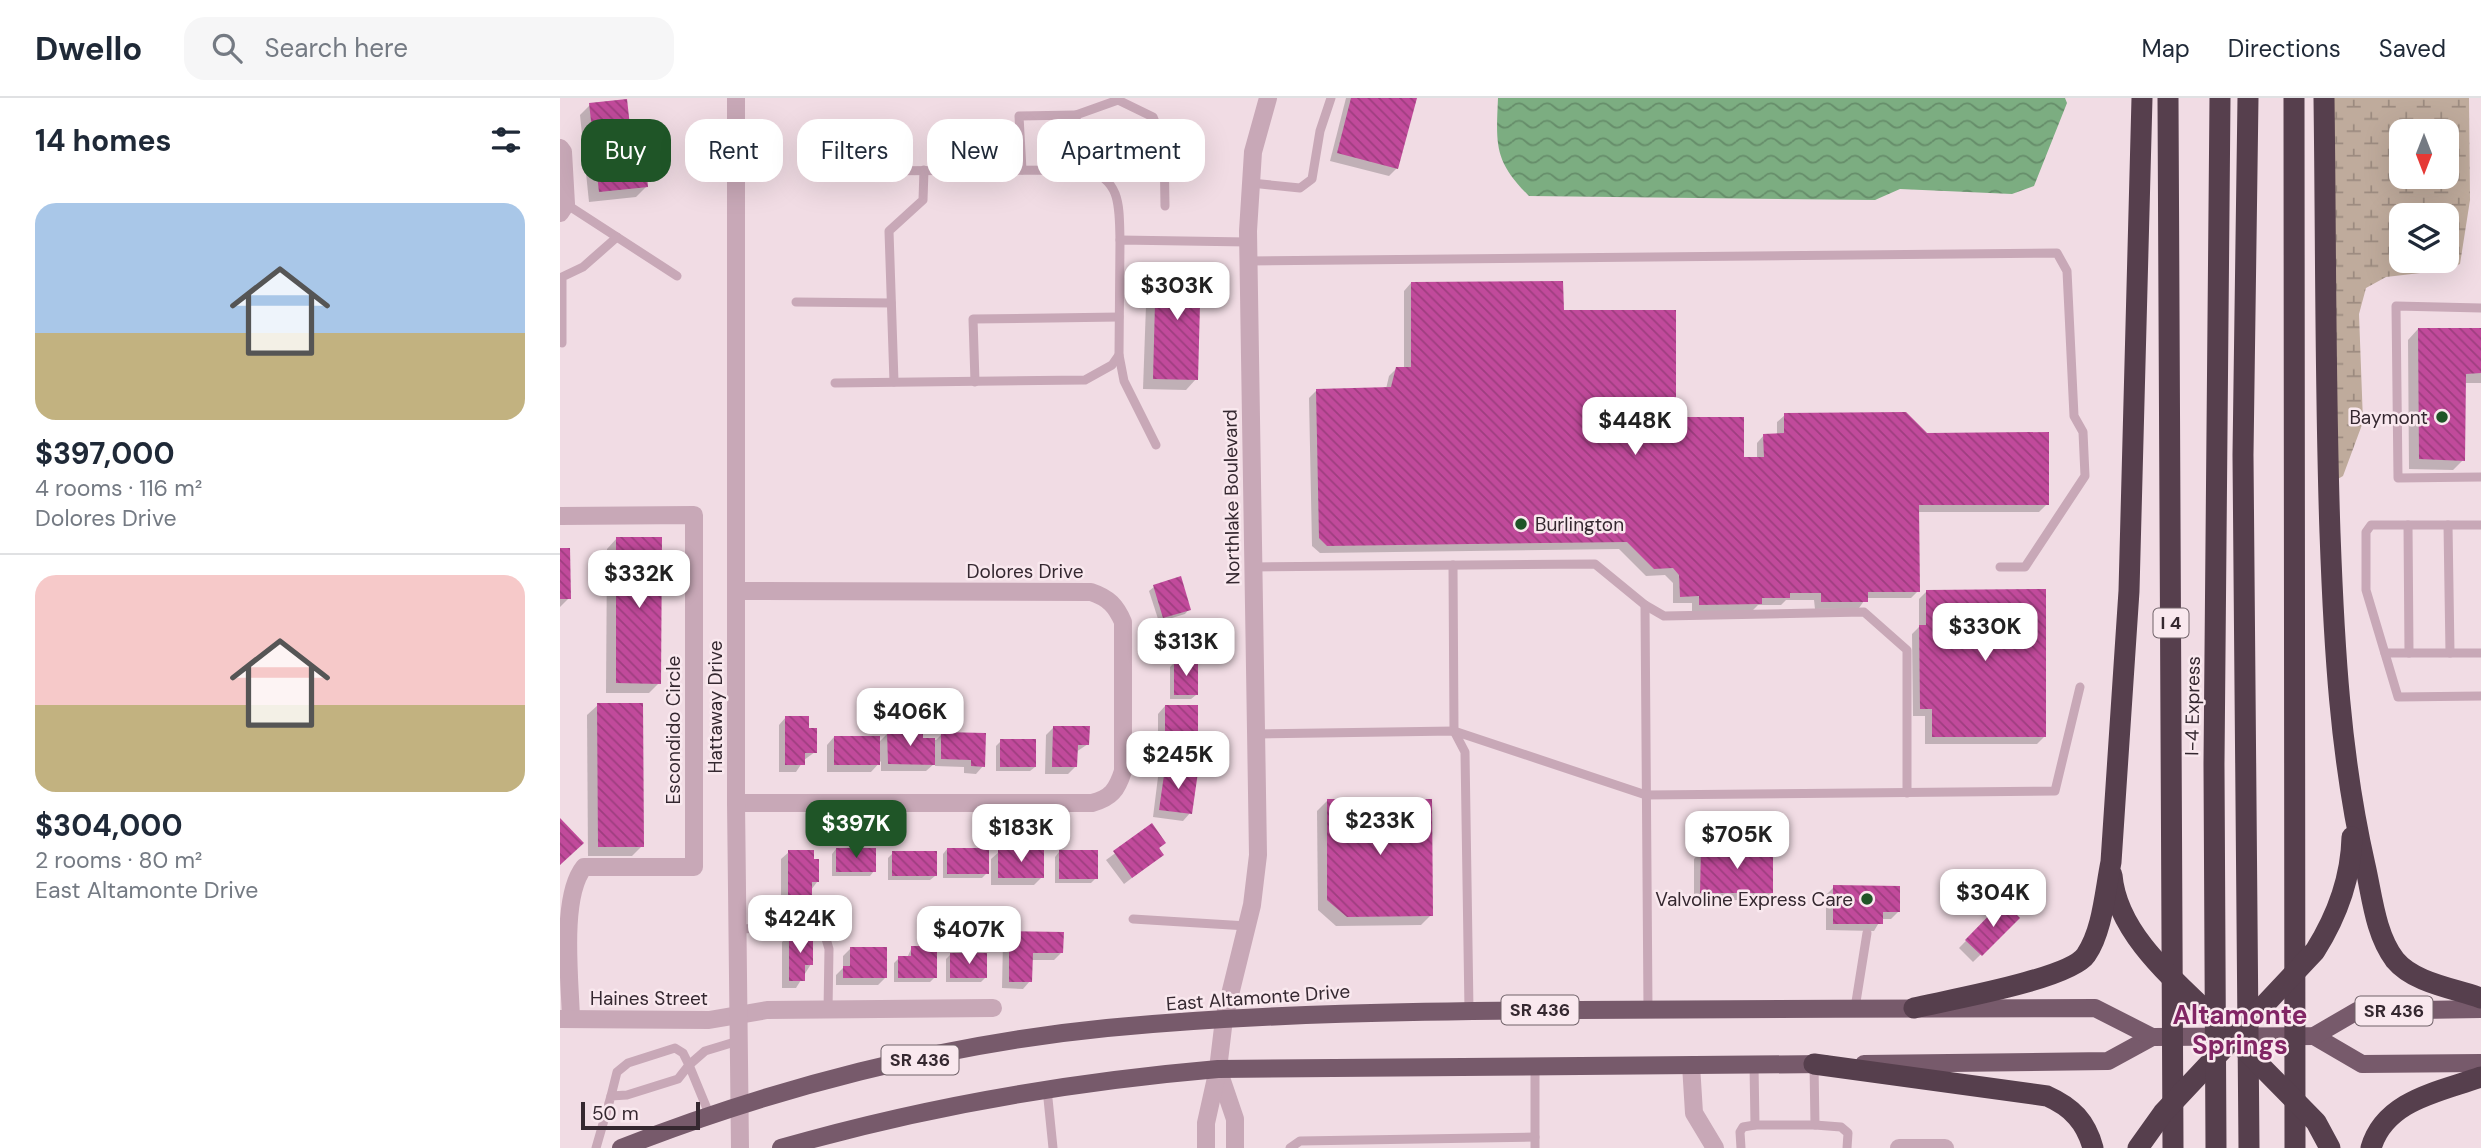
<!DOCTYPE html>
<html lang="en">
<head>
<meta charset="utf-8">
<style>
  :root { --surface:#fff; --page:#f6f6f7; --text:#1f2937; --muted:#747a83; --line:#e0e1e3; --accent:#1f5527 }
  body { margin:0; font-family:"DM Sans",sans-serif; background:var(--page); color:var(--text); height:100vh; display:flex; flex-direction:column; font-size:26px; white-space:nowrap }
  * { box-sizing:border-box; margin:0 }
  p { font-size:23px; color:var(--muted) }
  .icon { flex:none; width:38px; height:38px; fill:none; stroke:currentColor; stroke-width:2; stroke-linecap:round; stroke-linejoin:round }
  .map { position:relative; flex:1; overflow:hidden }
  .side { display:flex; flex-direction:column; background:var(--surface); width:560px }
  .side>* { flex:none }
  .banner { position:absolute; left:21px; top:21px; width:665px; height:63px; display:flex; gap:14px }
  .needle { width:46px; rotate:180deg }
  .controls { position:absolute; left:1829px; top:21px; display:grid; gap:14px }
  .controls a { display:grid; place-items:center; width:70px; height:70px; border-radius:14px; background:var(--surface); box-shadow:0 7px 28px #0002; font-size:35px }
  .scale { position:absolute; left:21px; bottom:18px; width:119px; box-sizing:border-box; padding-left:7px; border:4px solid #352830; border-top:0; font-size:19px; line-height:24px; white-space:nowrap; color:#352830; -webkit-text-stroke:5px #f9e8ee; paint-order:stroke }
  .price { position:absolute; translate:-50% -60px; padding:0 16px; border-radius:14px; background:#fff; color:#222; font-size:23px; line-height:46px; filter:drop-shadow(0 2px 4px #0008) }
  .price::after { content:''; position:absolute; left:50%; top:42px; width:21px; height:16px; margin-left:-10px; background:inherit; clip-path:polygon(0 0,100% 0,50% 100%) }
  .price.active { background:var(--accent); color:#fff }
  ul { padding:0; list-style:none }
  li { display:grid; align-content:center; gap:14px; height:371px; padding:0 35px }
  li+li { border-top:2px solid var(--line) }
  li span { display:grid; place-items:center; height:217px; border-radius:21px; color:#555 }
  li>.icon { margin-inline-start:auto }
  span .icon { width:126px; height:126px; fill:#fffc; stroke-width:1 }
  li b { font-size:30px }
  h2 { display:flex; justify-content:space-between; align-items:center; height:84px; padding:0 35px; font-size:30px }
  .pill { padding:0 24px; border-radius:21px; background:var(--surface); box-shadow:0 7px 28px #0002; font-size:24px; line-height:63px }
  .pill.active { background:var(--accent); color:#fff }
  header { display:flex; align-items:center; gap:42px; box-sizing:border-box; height:98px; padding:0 35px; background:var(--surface); border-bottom:2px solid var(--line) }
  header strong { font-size:33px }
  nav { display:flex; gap:38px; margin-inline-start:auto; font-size:24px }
  .search { width:490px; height:63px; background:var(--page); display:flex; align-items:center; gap:18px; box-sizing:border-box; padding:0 24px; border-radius:21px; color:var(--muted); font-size:26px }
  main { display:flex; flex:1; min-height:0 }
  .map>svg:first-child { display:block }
</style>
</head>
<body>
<header>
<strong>Dwello</strong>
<div class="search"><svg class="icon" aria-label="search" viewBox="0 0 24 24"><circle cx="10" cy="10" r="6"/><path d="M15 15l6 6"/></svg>Search here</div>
<nav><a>Map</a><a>Directions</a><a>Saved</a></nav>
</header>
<main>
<section class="side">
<h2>14 homes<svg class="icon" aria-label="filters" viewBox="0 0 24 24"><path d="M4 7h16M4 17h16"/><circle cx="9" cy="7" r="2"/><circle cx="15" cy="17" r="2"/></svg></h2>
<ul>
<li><span style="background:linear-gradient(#a9c7e8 60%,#c2b280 0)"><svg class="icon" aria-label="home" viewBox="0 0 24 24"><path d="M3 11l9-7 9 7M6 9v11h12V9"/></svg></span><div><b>$397,000</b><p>4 rooms · 116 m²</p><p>Dolores Drive</p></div></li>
<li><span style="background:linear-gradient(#f6c9c9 60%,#c2b280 0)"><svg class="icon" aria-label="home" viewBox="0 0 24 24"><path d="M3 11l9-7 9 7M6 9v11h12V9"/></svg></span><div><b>$304,000</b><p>2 rooms · 80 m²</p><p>East Altamonte Drive</p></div></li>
</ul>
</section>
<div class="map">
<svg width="1921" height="1050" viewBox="0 0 1921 1050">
  <defs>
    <pattern id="wetland-marsh" width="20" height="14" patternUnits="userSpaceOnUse" patternTransform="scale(1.75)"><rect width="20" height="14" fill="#bfab9c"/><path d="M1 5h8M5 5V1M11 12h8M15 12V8" fill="none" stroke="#9c8b80"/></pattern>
    <pattern id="water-waves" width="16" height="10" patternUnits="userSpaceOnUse" patternTransform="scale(1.75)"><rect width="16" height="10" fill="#7cad81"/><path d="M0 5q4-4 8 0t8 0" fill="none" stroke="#668d6a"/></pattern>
    <pattern id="building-back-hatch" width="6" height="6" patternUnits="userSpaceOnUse" patternTransform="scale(1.75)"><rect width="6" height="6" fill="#c14a9b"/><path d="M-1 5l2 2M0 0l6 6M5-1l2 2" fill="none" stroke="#9e3e7f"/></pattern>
  </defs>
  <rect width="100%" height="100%" fill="#f1dce4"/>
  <path fill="url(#wetland-marsh)" fill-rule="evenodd" d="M1772,0H1909L1910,102L1900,166L1886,172L1826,179L1806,190L1799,216L1803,324L1783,378L1776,382ZM1841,33H1886V79H1841ZM1841,117H1886V163H1841Z"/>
  <path fill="url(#water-waves)" d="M938,0H1505L1507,5L1474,88L1452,96L1340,91L1315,102L969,98C934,63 936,47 938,0Z"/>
  <g fill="#0003">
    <polygon points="786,0 855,0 837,70 829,78 770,63"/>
    <polygon points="30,7 68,30 86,89 76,99 29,104 20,17"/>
    <polygon points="597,169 636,281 626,292 583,291 587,179"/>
    <polygon points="851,185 1002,214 1114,321 1182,361 1197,361 1197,345 1204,337 1217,337 1217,324 1225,317 1366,337 1487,406 1479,414 1358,414 1358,493 1351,500 1306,500 1299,510 1255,511 1254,502 1226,502 1221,507 1198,507 1192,513 1132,513 1132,505 1113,505 1113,485 1105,477 1086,478 1059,451 760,455 752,448 749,300 757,292 826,291 829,278 837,270 844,270 844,193"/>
    <polygon points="1858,231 1921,232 1921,285 1904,285 1903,362 1893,372 1849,371 1848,242"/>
    <polygon points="57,440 99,585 89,595 46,595 47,451"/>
    <polygon points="0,451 9,500 0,509"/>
    <polygon points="594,489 629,511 625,516 599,524 589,493"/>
    <polygon points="1367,493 1485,638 1477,646 1365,646 1365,618 1353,618 1352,536 1359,529 1359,501"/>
    <polygon points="615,564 636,597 631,601 610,601 610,569"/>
    <polygon points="38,607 82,748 72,758 28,758 27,617"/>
    <polygon points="605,608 636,643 625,650 625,655 618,663 598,663 598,616"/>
    <polygon points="226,619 247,632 255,654 244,662 236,674 219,674 219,627"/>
    <polygon points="494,629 528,646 516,654 515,669 508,676 485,676 486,637"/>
    <polygon points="328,635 361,642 376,642 382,636 423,668 416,676 404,675 404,669 375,668 375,665 366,673 321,673 321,663 311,674 267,674 267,647 274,639 318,645"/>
    <polygon points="441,643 475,669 470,673 436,673 436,648"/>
    <polygon points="606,672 630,715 623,723 593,719 598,679"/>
    <polygon points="767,703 871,817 861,827 776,828 758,812 757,713"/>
    <polygon points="592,728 602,757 564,786 546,762"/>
    <polygon points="276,751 314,773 310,778 272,778 272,756"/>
    <polygon points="387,751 427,775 422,780 383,780 383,756"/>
    <polygon points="1141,753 1212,795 1204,802 1134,802 1134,761"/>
    <polygon points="229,754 257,784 242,804 221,804 221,761"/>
    <polygon points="439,754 482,779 474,787 431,787 431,761"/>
    <polygon points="499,754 536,780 531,785 495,785 495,759"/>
    <polygon points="333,755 375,778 370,782 328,782 328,760"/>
    <polygon points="1274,789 1339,813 1331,821 1321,821 1314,833 1266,832 1266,797"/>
    <polygon points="1443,805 1458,820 1413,864 1399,850"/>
    <polygon points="450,835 501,855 494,862 471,862 470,883 463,891 442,890 443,842"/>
    <polygon points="230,837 251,866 236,890 222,890 222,844"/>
    <polygon points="352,849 375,879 370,884 334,884 334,865 339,860 347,860"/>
    <polygon points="290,851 325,880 318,887 276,887 276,877 283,870 283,858"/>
    <polygon points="391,856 426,879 421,884 386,884 386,861"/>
  </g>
  <g fill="url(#building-back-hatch)">
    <polygon points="791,0 857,0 838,71 777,55"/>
    <polygon points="67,1 70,28 82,26 88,89 39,94 29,5"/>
    <polygon points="596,167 641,168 638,282 593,281"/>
    <polygon points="1003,183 1004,212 1116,212 1116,319 1184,319 1184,359 1204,359 1203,336 1224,335 1224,315 1346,314 1367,335 1489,334 1489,407 1359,407 1360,494 1308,494 1308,504 1261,504 1261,495 1230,495 1230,500 1202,500 1202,506 1139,507 1139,498 1120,499 1119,477 1113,470 1094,471 1067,444 767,448 759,440 756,291 831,289 836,269 851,269 851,184"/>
    <polygon points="1858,230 1921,230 1921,275 1906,276 1905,363 1859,361"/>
    <polygon points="56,439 102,439 101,586 56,585"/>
    <polygon points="0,450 10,450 11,501 0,501"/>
    <polygon points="621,478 631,512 603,520 593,487"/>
    <polygon points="1486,491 1486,639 1372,639 1372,611 1360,611 1359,527 1366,527 1366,492"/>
    <rect x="614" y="562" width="24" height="35"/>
    <polygon points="37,605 83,605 84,749 38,749"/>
    <polygon points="605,607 638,607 638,643 627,643 627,656 605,656"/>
    <polygon points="225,618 249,618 249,630 257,630 257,655 245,655 245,667 225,667"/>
    <polygon points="493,628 530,628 529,647 518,647 517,669 492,669"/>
    <polygon points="327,633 363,633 363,640 375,640 375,667 328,666"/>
    <polygon points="381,634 426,635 425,669 411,668 411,662 381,661"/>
    <rect x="274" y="638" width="46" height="29"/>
    <rect x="440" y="641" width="36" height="28"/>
    <polygon points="605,670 638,674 632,716 599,712"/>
    <polygon points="767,701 872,701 873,818 787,819 767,802"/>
    <polygon points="0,720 24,745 0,767"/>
    <polygon points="592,725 606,745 599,750 604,757 572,780 553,753"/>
    <rect x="276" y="750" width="40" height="24"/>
    <rect x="387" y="750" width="42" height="26"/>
    <polygon points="1141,751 1213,752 1213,795 1140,795"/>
    <polygon points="228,752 254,752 254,761 259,761 259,784 252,784 252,798 228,798"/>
    <rect x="438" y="752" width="46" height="28"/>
    <rect x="499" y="752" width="39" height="29"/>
    <rect x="332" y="753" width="45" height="25"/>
    <polygon points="1273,787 1340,788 1340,814 1323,814 1323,826 1273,826"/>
    <polygon points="1443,803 1460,820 1422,858 1405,842"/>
    <polygon points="449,833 504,834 503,855 473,855 472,884 449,884"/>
    <polygon points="229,835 253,835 253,867 245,867 245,883 229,883"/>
    <polygon points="351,848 377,848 377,880 338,880 338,858 351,858"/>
    <polygon points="290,849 327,849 327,880 283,880 283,868 290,868"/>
    <rect x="390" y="855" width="37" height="25"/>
  </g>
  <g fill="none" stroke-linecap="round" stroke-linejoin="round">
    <g stroke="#c8a8b7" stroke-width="9">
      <polyline points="516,17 558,2 593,19 604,47"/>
      <polyline points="462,72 459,18 516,17 518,72"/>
      <path d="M268,73L527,72C562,82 559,111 560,142"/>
      <polyline points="538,75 604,47 605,108"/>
      <polyline points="691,85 740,90 752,81 760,33 771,0"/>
      <polyline points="6,106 117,178"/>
      <polyline points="688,163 1497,155 1507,173 1514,318 1523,334 1525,378 1465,469 1440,469"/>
      <polyline points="236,204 331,205"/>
      <polyline points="1921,210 1836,208 1838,380 1921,379"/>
      <polyline points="2,245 2,179 23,169 57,139"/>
      <polyline points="334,284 329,133 363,102 364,72"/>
      <polyline points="415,284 413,221 559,219"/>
      <polyline points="275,285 525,282 552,267 559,257"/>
      <polyline points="596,347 564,283 559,257 560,142 688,144"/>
      <polyline points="1848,427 1849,555"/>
      <polyline points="1888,427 1890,555"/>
      <polyline points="1921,427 1811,427 1806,434 1806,492 1838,599 1921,598"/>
      <polyline points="893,467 894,633 905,654 909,912"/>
      <polyline points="693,469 1035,466 1085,507 1104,518 1304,514 1347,552 1347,695"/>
      <polyline points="1085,507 1088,911"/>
      <polyline points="1825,555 1921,555"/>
      <polyline points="696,636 894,633 1086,697 1495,693 1520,589"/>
      <polyline points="573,821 687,828"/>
      <polyline points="177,831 249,829 264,834 269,851 268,912"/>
      <polyline points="1295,910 1307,835"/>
      <polyline points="1194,967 1195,1027 1255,1027 1254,967"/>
      <polyline points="975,968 975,1050"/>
      <polyline points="487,991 493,1050"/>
      <polyline points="51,998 57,974 68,965 115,950 123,955 129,967 145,953 178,943"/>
      <polyline points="1255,1027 1281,1029 1288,1035 1287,1050"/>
      <polyline points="36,1050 51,998 67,997 118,981 129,967 150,1018"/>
      <polyline points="730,1050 740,1043 975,1039"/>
      <polyline points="1181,1050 1180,1034 1183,1029 1195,1027"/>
    </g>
    <g stroke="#c8a8b7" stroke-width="18">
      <polyline points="0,50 3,54 6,106 0,115"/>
      <path d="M0,418L134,417V769H24C0,799 10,882 11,921"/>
      <path d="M176,705H532C551,700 557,692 563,673V524C556,508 549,500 531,494L176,493"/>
      <polyline points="0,921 149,922 207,912 433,910"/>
      <polyline points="1131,967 1134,1015 1155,1050"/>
      <polyline points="658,971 675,1021 675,1050"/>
      <polyline points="646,1050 646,1025 658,971 664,921 692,807 698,757 688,133 693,54 708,0"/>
      <polyline points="1339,1050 1385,1050"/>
    </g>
    <polyline stroke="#c8a8b7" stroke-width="18" points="176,0 176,705 180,1050"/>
    <g stroke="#775a6b" stroke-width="18">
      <polyline points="1754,938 1802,966 1921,965"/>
      <polyline points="1304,966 1548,963 1592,939"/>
      <path d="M61,1050C213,990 384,946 547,930C704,915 861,913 1018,912C1190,911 1363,910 1535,910L1592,939L1754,938L1797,913L1921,911"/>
      <path d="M221,1050C366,1008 508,984 658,971L1265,966"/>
    </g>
    <g stroke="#563f4d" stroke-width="21">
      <polyline points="1608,0 1613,1050"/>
      <polyline points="1688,0 1683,357 1689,1050"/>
      <polyline points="1734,0 1735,1050"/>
      <path d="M1764,0C1766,145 1765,290 1770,435C1774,546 1780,658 1805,767C1812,797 1815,836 1835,862C1854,885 1893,890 1921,900"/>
      <path d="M1552,777C1557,838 1619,886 1660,926"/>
      <path d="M1354,910C1388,902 1510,881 1526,857C1543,832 1545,793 1551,764L1569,493L1582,0"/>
      <polyline points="1685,952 1756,1024 1770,1050"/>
      <path d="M1254,966L1487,998C1512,1009 1526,1024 1533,1050"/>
      <path d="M1578,1050L1603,1015L1755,853C1777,818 1791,780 1792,739"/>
      <polyline points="1656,1050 1654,666 1660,0"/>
      <path d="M1811,1050C1825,1002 1879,994 1921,979"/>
    </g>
  </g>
  <g fill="#1f5527" stroke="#f9e8ee" stroke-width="2.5">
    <circle cx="1882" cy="319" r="7"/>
    <circle cx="961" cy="426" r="7"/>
    <circle cx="1307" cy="801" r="7"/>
  </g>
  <g text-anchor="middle" stroke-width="5" stroke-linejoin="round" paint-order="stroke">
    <g fill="#f9e8ee" stroke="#706269" stroke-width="2">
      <rect x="1593.5" y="510.5" width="35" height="29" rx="5"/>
      <rect x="941.5" y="897.5" width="77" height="29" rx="5"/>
      <rect x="1795.5" y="898.5" width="77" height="29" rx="5"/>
      <rect x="321.5" y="947.5" width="77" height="29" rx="5"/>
    </g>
    <g font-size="18" font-weight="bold" fill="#352830">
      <text x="1611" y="531">I 4</text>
      <text x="980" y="918">SR 436</text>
      <text x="1834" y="919">SR 436</text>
      <text x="360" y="968">SR 436</text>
    </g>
    <g font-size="19" fill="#352830" stroke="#f9e8ee" text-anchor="end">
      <text x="1868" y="326">Baymont</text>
      <text x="975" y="433" text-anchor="start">Burlington</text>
      <text x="1293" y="808">Valvoline Express Care</text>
    </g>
    <g font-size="19" fill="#352830" stroke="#f9e8ee">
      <text transform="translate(671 399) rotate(-91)" y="7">Northlake Boulevard</text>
      <text x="465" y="480">Dolores Drive</text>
      <text transform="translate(1632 608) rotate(-89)" y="7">I-4 Express</text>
      <text transform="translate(155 609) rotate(-90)" y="7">Hattaway Drive</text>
      <text transform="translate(113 632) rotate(-90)" y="7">Escondido Circle</text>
      <text transform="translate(698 899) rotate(-4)" y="7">East Altamonte Drive</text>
      <text x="89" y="907">Haines Street</text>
    </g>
    <g font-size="26" font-weight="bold" fill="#812564" stroke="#f9e8ee">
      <text x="1680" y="926">Altamonte<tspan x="1680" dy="30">Springs</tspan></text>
    </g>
  </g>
</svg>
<div class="controls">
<a><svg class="needle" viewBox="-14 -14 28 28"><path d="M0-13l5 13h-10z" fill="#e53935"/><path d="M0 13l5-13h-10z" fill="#747a83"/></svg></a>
<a><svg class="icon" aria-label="layers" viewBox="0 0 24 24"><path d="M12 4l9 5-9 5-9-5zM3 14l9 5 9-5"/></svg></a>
</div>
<div class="scale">50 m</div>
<b class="price" style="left:617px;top:224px">$303K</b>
<b class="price" style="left:1075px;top:359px">$448K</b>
<b class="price" style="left:79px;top:512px">$332K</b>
<b class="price" style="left:1425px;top:565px">$330K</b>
<b class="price" style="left:626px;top:580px">$313K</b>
<b class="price" style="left:350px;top:650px">$406K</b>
<b class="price" style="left:618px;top:693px">$245K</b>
<b class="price" style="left:820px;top:759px">$233K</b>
<b class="price active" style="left:296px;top:762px">$397K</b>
<b class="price" style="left:461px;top:766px">$183K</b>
<b class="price" style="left:1177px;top:773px">$705K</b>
<b class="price" style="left:1433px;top:831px">$304K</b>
<b class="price" style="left:240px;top:857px">$424K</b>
<b class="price" style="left:409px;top:868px">$407K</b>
<div class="banner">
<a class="pill active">Buy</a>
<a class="pill">Rent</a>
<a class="pill">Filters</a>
<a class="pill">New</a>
<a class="pill">Apartment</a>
</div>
</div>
</main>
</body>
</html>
